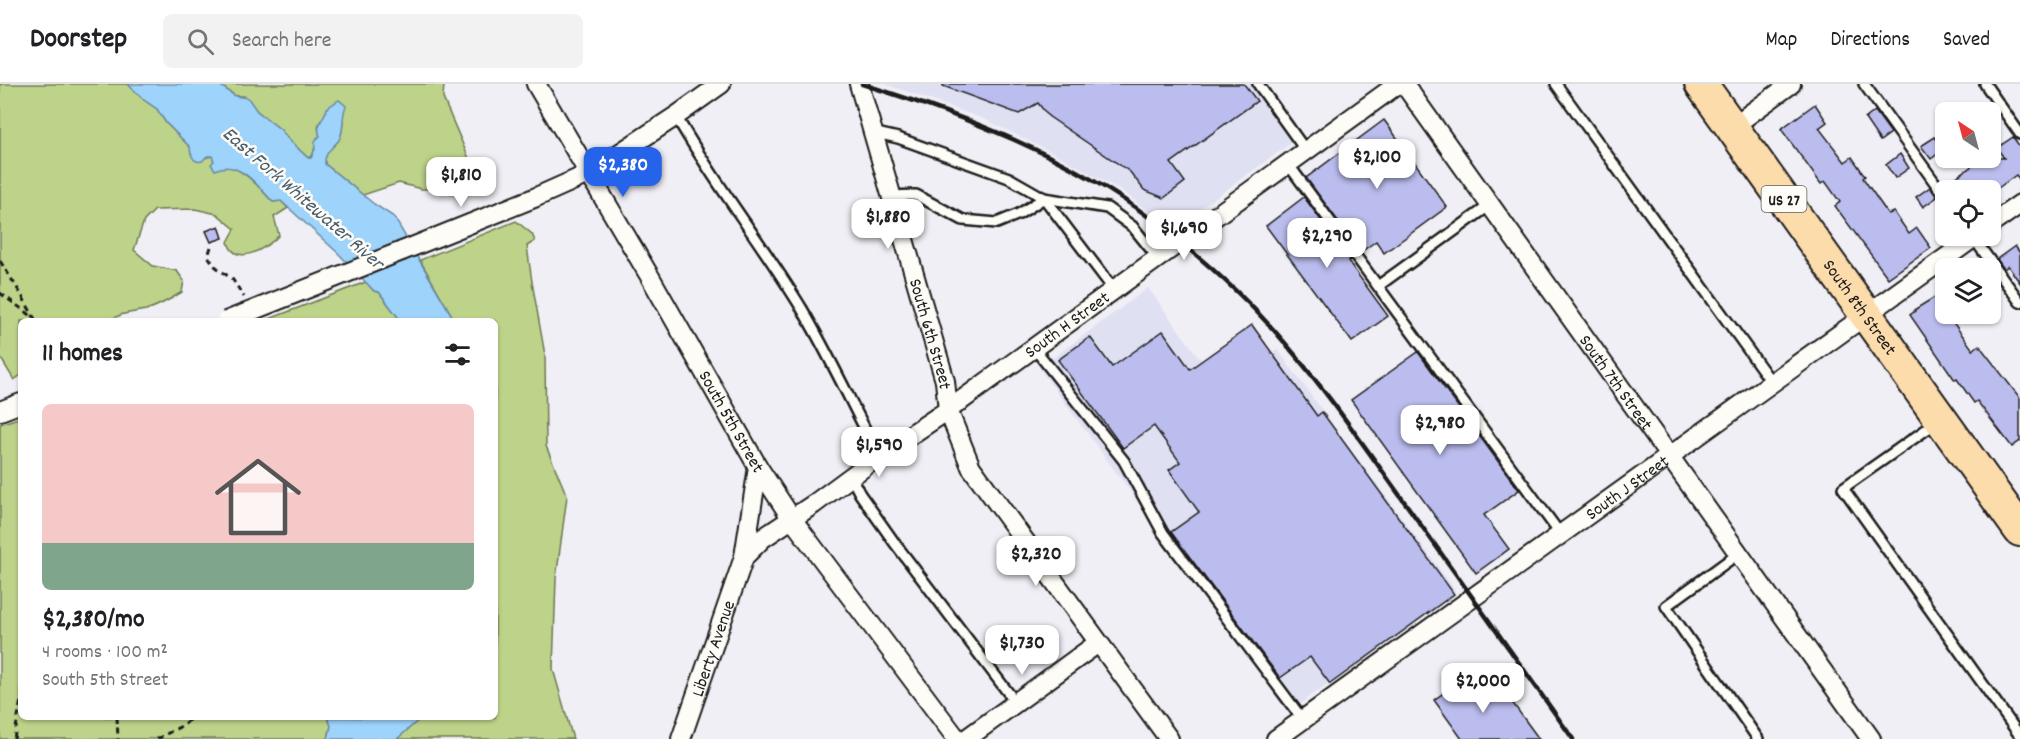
<!DOCTYPE html>
<html lang="en">
<head>
<meta charset="utf-8">
<style>
  :root { --surface:#fff; --page:#f2f2f2; --text:#202124; --muted:#757577; --line:#e0e0e0; --accent:#2563eb }
  body { margin:0; font-family:Dekko,sans-serif; background:var(--page); color:var(--text); height:100vh; display:flex; flex-direction:column; font-size:22px; white-space:nowrap }
  * { box-sizing:border-box; margin:0 }
  p { font-size:20px; color:var(--muted) }
  .icon { flex:none; width:33px; height:33px; fill:none; stroke:currentColor; stroke-width:2; stroke-linecap:round; stroke-linejoin:round }
  .map { position:relative; flex:1; overflow:hidden }
  .sheet { position:absolute; left:18px; top:234px; width:480px; height:402px; display:flex; flex-direction:column; background:var(--surface); border-radius:9px; box-shadow:0 2px 4px #0004 }
  .sheet>* { flex:none }
  .needle { width:39px; rotate:324deg }
  .fabs { position:absolute; left:1935px; top:18px; display:grid; gap:12px }
  .fabs a { display:grid; place-items:center; width:66px; height:66px; border-radius:9px; background:var(--surface); box-shadow:0 2px 4px #0004; font-size:30px }
  .price { position:absolute; translate:-50% -51px; padding:0 14px; border-radius:12px; background:#fff; color:#222; font-size:20px; line-height:39px; filter:drop-shadow(0 2px 3px #0008) }
  .price::after { content:''; position:absolute; left:50%; top:36px; width:18px; height:14px; margin-left:-9px; background:inherit; clip-path:polygon(0 0,100% 0,50% 100%) }
  .price.selected { background:var(--accent); color:#fff }
  ul { padding:0; list-style:none }
  li { display:grid; align-content:center; gap:12px; height:318px; padding:0 24px }
  li span { display:grid; place-items:center; height:186px; border-radius:9px; color:#555 }
  li>.icon { margin-inline-start:auto }
  span .icon { width:108px; height:108px; fill:#fffc; stroke-width:1 }
  li b { font-size:26px }
  h2 { display:flex; justify-content:space-between; align-items:center; height:72px; padding:0 24px; font-size:26px }
  header { display:flex; align-items:center; gap:36px; box-sizing:border-box; height:84px; padding:0 30px; background:var(--surface); border-bottom:2px solid var(--line) }
  header strong { font-size:28px }
  nav { display:flex; gap:33px; margin-inline-start:auto; font-size:21px }
  .search { width:420px; height:54px; background:var(--page); display:flex; align-items:center; gap:15px; box-sizing:border-box; padding:0 21px; border-radius:9px; color:var(--muted); font-size:22px }
  .map>svg:first-child { display:block }
</style>
</head>
<body>
<header>
<strong>Doorstep</strong>
<div class="search"><svg class="icon" aria-label="search" viewBox="0 0 24 24"><circle cx="10" cy="10" r="6"/><path d="M15 15l6 6"/></svg>Search here</div>
<nav><a>Map</a><a>Directions</a><a>Saved</a></nav>
</header>
<div class="map">
<svg width="2020" height="655" viewBox="0 0 2020 655">
  <rect width="100%" height="100%" fill="#f0eff5"/>
  <filter id="ink" filterUnits="userSpaceOnUse"><feTurbulence type="fractalNoise" baseFrequency=".0167" numOctaves="2"/><feDisplacementMap in="SourceGraphic" scale="12" xChannelSelector="R" yChannelSelector="G"/><feConvolveMatrix kernelMatrix="1 2 1 2 8 2 1 2 1" color-interpolation-filters="sRGB"/></filter>
  <g filter="url(#ink)">
    <g fill="#e0e0f3">
      <polygon points="885,0 1263,0 1301,52 1170,146 1125,109 1061,73 984,35"/>
      <polygon points="1148,204 1222,305 1277,265 1455,506 1292,626 1039,284"/>
    </g>
    <g fill="#bdd389" stroke="#6c7852" stroke-width="1.5">
      <path d="M0,0H128L144,16L157,25L166,39L190,63L204,74L212,72L214,77L221,82C243,81 259,104 273,118L281,117L288,124L274,133L279,151C268,164 235,184 228,158L235,145L217,130L195,125L155,126L144,137L134,166L153,182L177,187L184,197L182,208C171,215 159,222 146,226C131,229 123,228 109,237H21V291L14,296L0,273Z"/>
      <path d="M218,0H444L443,14L482,105L457,111L438,105H421L399,99L363,111L325,80C323,66 334,64 339,55C343,48 343,37 342,30C329,32 313,33 320,52L317,54L313,71L308,74L288,55L281,46L257,27L244,12H236Z"/>
      <polygon points="516,137 532,150 535,157 527,162 532,198 545,271 546,362 567,412 556,495 553,585 573,655 397,655 422,633 495,633 495,237 455,237 420,176"/>
      <polygon points="366,198 374,207 379,208 401,237 264,237"/>
      <polygon points="21,333 21,633 328,633 331,642 328,655 0,655 0,340"/>
    </g>
    <g fill="#9ed3fc" stroke="#6a8aa2" stroke-width="1.5">
      <path d="M128,0H218L235,12L248,14L257,27L281,46L288,55L308,74H311L315,65C314,60 315,55 320,52C315,40 325,34 327,24L339,16L346,22C341,33 345,45 339,56C333,64 324,68 325,80L374,120L394,133L455,237H401L379,208L374,207L338,169L281,117L273,118C259,103 238,74 215,86L211,80L214,77L212,72H208C205,73 204,76 202,77C193,80 190,69 190,63L166,39L157,25L144,16Z"/>
      <polygon points="328,633 413,634 422,633 397,655 328,655 331,642"/>
    </g>
    <g fill="#bbbdee" stroke="#1c1c1c" stroke-width="1.5">
      <polygon points="943,0 1244,0 1257,17 1171,79 1185,98 1164,114 1144,106 1130,88 1048,32 1038,19 1019,30 943,2"/>
      <polygon points="1815,20 1827,38 1819,44 1845,78 1852,73 1865,92 1863,94 1888,130 1894,128 1909,150 1917,144 1931,164 1888,194 1835,122 1840,118 1825,97 1821,100 1781,45"/>
      <polygon points="1875,27 1891,49 1880,57 1865,35"/>
      <polygon points="1384,36 1447,123 1384,169 1376,157 1361,168 1306,94"/>
      <polygon points="1935,53 1944,65 1931,75 1921,62"/>
      <polygon points="2013,53 2020,63 2020,96 2016,91 1994,107 1991,102 1985,106 1949,106 1945,101 1972,82 1966,74 2004,74 1997,64"/>
      <polygon points="1900,70 1909,84 1895,94 1886,81"/>
      <polygon points="1930,103 1937,113 1923,123 1916,113"/>
      <polygon points="1304,113 1350,176 1348,177 1388,232 1352,258 1266,142"/>
      <polygon points="219,142 223,154 211,158 206,147"/>
      <polygon points="2015,162 2020,169 2020,199 2008,182 2004,185 1997,175"/>
      <polygon points="1946,206 1946,230 1947,230 1973,266 1979,261 2020,314 2020,357 2012,363 1977,317 1974,319 1957,295 1955,296 1910,231 1915,227 1914,226"/>
      <polygon points="1252,241 1317,332 1322,328 1454,510 1330,600 1310,573 1280,594 1171,448 1199,428 1169,386 1180,378 1154,342 1123,364 1058,276 1090,253 1112,283 1163,247 1190,285"/>
      <polygon points="1418,268 1519,406 1484,431 1509,465 1476,489 1351,316"/>
      <polygon points="1468,591 1485,615 1501,603 1539,655 1462,655 1434,616"/>
    </g>
    <g fill="none" stroke-linecap="round" stroke-linejoin="round">
      <defs>
        <g id="lane">
          <polyline points="1258,0 1306,67"/>
          <polyline points="1556,0 1772,299"/>
          <polyline points="1864,0 1946,114"/>
          <polyline points="1985,0 2020,50"/>
          <path d="M676,32C714,99 762,159 802,225C830,272 853,323 879,372"/>
          <polyline points="872,48 898,54 1009,94 1044,114 1107,124 1133,143 1158,174"/>
          <polyline points="1288,80 1561,451"/>
          <polyline points="891,112 916,111 963,136 997,139 1019,130 1044,114 1114,206"/>
          <polyline points="1972,152 2020,218"/>
          <polyline points="1378,202 1490,121"/>
          <polyline points="1034,264 1124,377 1163,449 1303,636"/>
          <polyline points="1937,338 1843,404 2020,652"/>
          <polyline points="851,393 860,410 894,458 1016,619"/>
          <polyline points="1739,469 1666,522 1758,655"/>
        </g>
        <g id="street">
          <path id="s1" d="M536,0L649,191L758,383L792,435L957,655"/>
          <path id="s2" d="M859,0L945,297L948,326L971,383L1169,655"/>
          <path id="s3" d="M1404,0L1871,655"/>
          <polyline points="1732,43 1791,0"/>
          <polyline points="1990,141 2020,120"/>
          <polyline points="402,167 534,114 588,90 676,32 721,0"/>
          <polyline points="0,327 21,319"/>
          <polyline points="744,473 758,383"/>
          <path id="s4" d="M681,655L744,473L763,454L814,420L879,372L948,326L1398,0"/>
          <polyline points="966,655 1098,559"/>
          <path id="s5" d="M1276,655L1976,152"/>
        </g>
        <g id="highway">
          <path id="s6" d="M1701,0L2020,446"/>
        </g>
      </defs>
      <use href="#lane" stroke="#1c1c1c" stroke-width="14"/>
      <use href="#street" stroke="#1c1c1c" stroke-width="22"/>
      <use href="#highway" stroke="#1c1c1c" stroke-width="36"/>
      <g stroke="#1c1c1c" stroke-width="3" stroke-dasharray="6 4.5" stroke-linecap="butt">
        <polyline points="211,163 208,172 215,182 233,196 244,213"/>
        <polyline points="0,177 21,210 36,237"/>
        <polyline points="0,209 33,233"/>
        <polyline points="117,633 118,655"/>
        <polyline points="14,655 21,616"/>
        <polyline points="157,655 185,640 192,633"/>
      </g>
      <use href="#lane" stroke="#fdfcf7" stroke-width="9"/>
      <use href="#street" stroke="#fdfcf7" stroke-width="18"/>
      <use href="#highway" stroke="#fddcac" stroke-width="32"/>
      <path stroke="#1c1c1c" stroke-width="4.5" d="M862,0C965,32 1067,71 1154,137C1201,173 1247,214 1285,259C1331,312 1370,371 1411,427C1465,503 1519,579 1573,655"/>
      <defs>
        <polyline id="street-bridge" points="226,237 402,167"/>
      </defs>
      <use href="#street-bridge" stroke="#1c1c1c" stroke-width="22" stroke-linecap="butt"/>
      <use href="#street-bridge" stroke="#fdfcf7" stroke-width="18"/>
    </g>
  </g>
  <g text-anchor="middle" stroke-width="5" stroke-linejoin="round" paint-order="stroke">
    <rect fill="#fdfcf7" stroke="#605f5e" stroke-width="1.5" x="1761.5" y="102" width="45" height="26" rx="4.5"/>
    <g font-size="16" font-weight="bold" fill="#1c1c1c">
      <text x="1784" y="121">US 27</text>
    </g>
    <g font-size="18" fill="#1c1c1c" stroke="#fdfcf7">
      <text dy="6" stroke="none"><textPath href="#s6" startOffset="274">South 8th Street</textPath></text>
      <text dy="6" stroke="none"><textPath href="#s4" startOffset="591">South H Street</textPath></text>
      <text dy="6" stroke="none"><textPath href="#s2" startOffset="260">South 6th Street</textPath></text>
      <text dy="6" stroke="none"><textPath href="#s3" startOffset="366">South 7th Street</textPath></text>
      <text dy="6" stroke="none"><textPath href="#s1" startOffset="390">South 5th Street</textPath></text>
      <text dy="6" stroke="none"><textPath href="#s5" startOffset="432">South J Street</textPath></text>
      <text dy="6" stroke="none"><textPath href="#s4" startOffset="96">Liberty Avenue</textPath></text>
    </g>
    <g font-size="20" font-style="italic" fill="#4a5c6a" stroke="#fdfcf7">
      <text transform="translate(304 113) rotate(41)" y="7">East Fork Whitewater River</text>
    </g>
  </g>
</svg>
<div class="fabs">
<a><svg class="needle" viewBox="-14 -14 28 28"><path d="M0-13l5 13h-10z" fill="#e53935"/><path d="M0 13l5-13h-10z" fill="#757577"/></svg></a>
<a><svg class="icon" aria-label="locate" viewBox="0 0 24 24"><circle cx="12" cy="12" r="6"/><path d="M12 2v4M12 18v4M2 12h4M18 12h4"/></svg></a>
<a><svg class="icon" aria-label="layers" viewBox="0 0 24 24"><path d="M12 4l9 5-9 5-9-5zM3 14l9 5 9-5"/></svg></a>
</div>
<b class="price" style="left:1377px;top:106px">$2,100</b>
<b class="price selected" style="left:623px;top:114px">$2,380</b>
<b class="price" style="left:461px;top:124px">$1,810</b>
<b class="price" style="left:888px;top:166px">$1,880</b>
<b class="price" style="left:1184px;top:177px">$1,690</b>
<b class="price" style="left:1327px;top:185px">$2,290</b>
<b class="price" style="left:1440px;top:372px">$2,980</b>
<b class="price" style="left:879px;top:394px">$1,590</b>
<b class="price" style="left:1036px;top:503px">$2,320</b>
<b class="price" style="left:1022px;top:592px">$1,730</b>
<b class="price" style="left:1483px;top:630px">$2,000</b>
<section class="sheet">
<h2>11 homes<svg class="icon" aria-label="filters" viewBox="0 0 24 24"><path d="M4 7h16M4 17h16"/><circle cx="9" cy="7" r="2"/><circle cx="15" cy="17" r="2"/></svg></h2>
<ul>
<li><span style="background:linear-gradient(#f6c9c9 75%,#7fa58c 0)"><svg class="icon" aria-label="home" viewBox="0 0 24 24"><path d="M3 11l9-7 9 7M6 9v11h12V9"/></svg></span><div><b>$2,380/mo</b><p>4 rooms · 100 m²</p><p>South 5th Street</p></div></li>
</ul>
</section>
</div>
</body>
</html>
